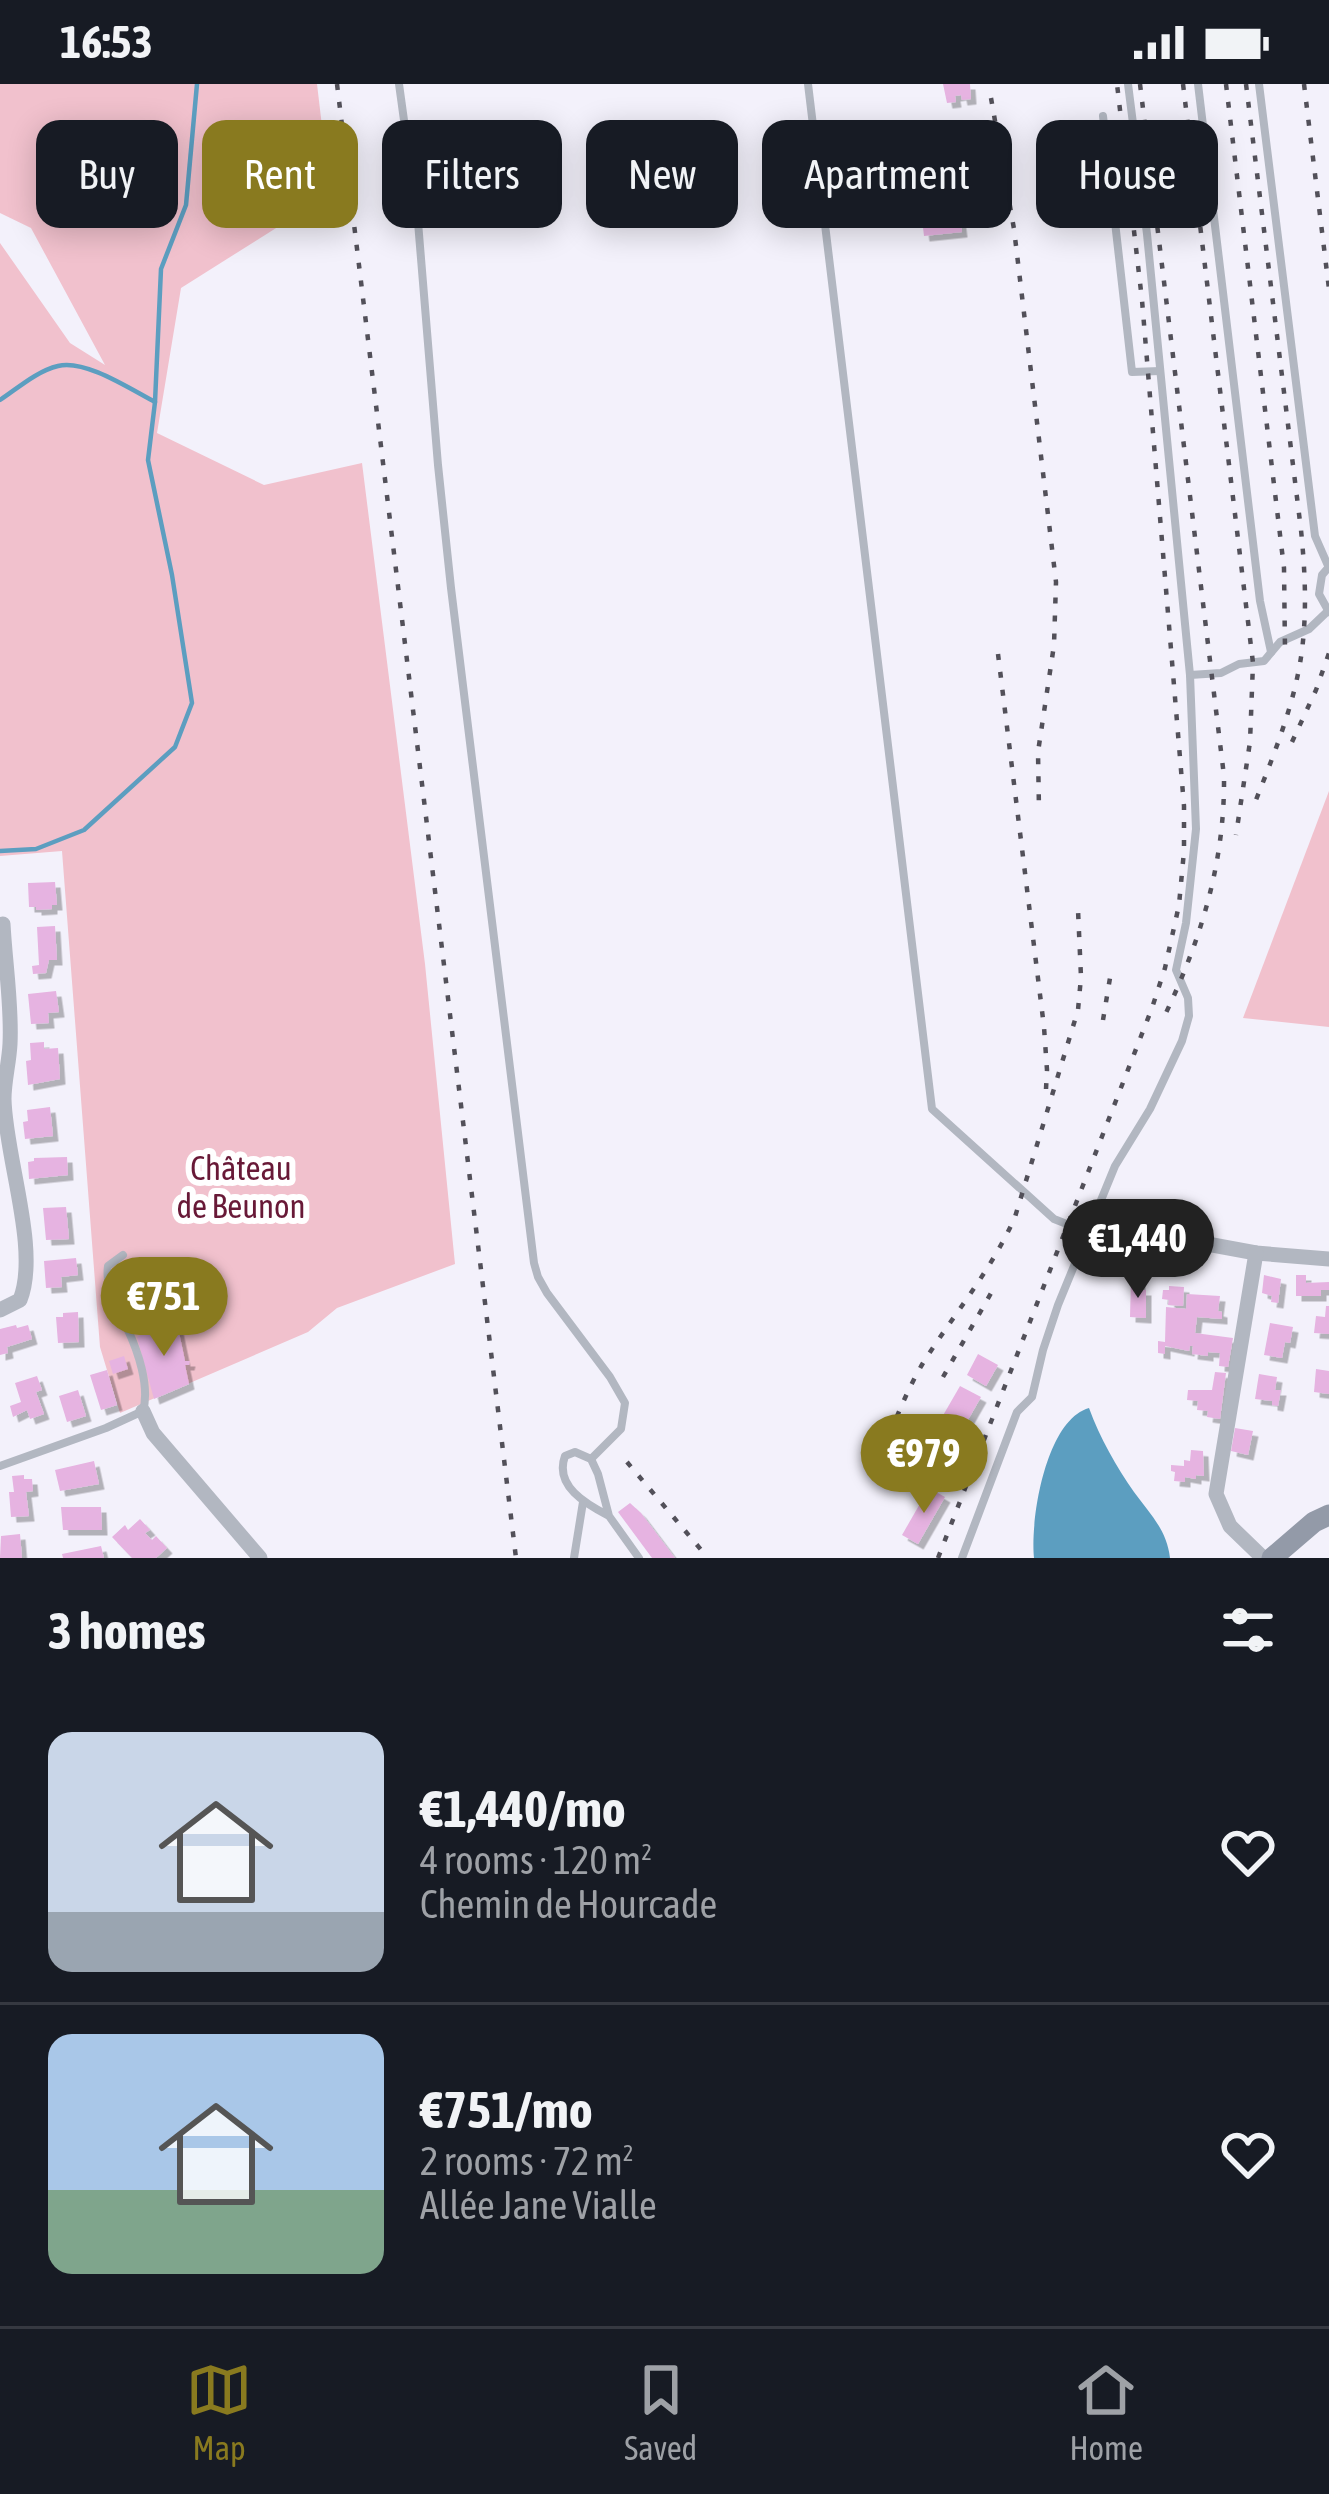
<!DOCTYPE html>
<html lang="en">
<head>
<meta charset="utf-8">
<style>
  :root { --surface:#171b24; --page:#242831; --text:#f1f3f6; --muted:#9ea1a6; --line:#363941; --accent:#897a1f }
  body { margin:0; font-family:"Asap Condensed",sans-serif; background:var(--page); color:var(--text); height:100vh; display:flex; flex-direction:column; font-size:45px; white-space:nowrap }
  * { box-sizing:border-box; margin:0 }
  p { font-size:39px; color:var(--muted) }
  .icon { flex:none; width:66px; height:66px; fill:none; stroke:currentColor; stroke-width:2; stroke-linecap:round; stroke-linejoin:round }
  .map { position:relative; height:1474px; overflow:hidden }
  .panel { display:flex; flex-direction:column; background:var(--surface); flex:1 }
  .panel>* { flex:none }
  .hud { position:absolute; left:36px; top:36px; width:1257px; height:108px; display:flex; gap:24px }
  .price { position:absolute; translate:-50% -102px; padding:0 27px; border-radius:42px; background:var(--accent); color:#fff; font-size:39px; line-height:78px; filter:drop-shadow(0 3px 6px #0008) }
  .price::after { content:''; position:absolute; left:50%; top:72px; width:36px; height:27px; margin-left:-18px; background:inherit; clip-path:polygon(0 0,100% 0,50% 100%) }
  .price.selected { background:#222; color:#fff }
  ul { padding:0; list-style:none }
  li { display:flex; align-items:center; gap:36px; height:300px; padding:0 48px }
  li+li { border-top:3px solid var(--line) }
  li span { display:grid; place-items:center; flex:none; width:336px; height:240px; border-radius:24px; color:#555 }
  li>.icon { margin-inline-start:auto }
  span .icon { width:144px; height:144px; fill:#fffc; stroke-width:1 }
  li b { font-size:51px }
  h2 { display:flex; justify-content:space-between; align-items:center; height:144px; padding:0 48px; font-size:51px }
  .tag { padding:0 42px; border-radius:24px; background:var(--surface); box-shadow:0 6px 30px #0003; font-size:42px; line-height:108px }
  .tag.selected { background:var(--accent); color:#fff }
  .status { display:flex; justify-content:space-between; align-items:center; height:84px; padding:0 60px; background:var(--surface); direction:ltr }
  .status svg { height:33px; fill:currentColor }
  .tab-bar { display:flex; justify-content:space-around; align-items:center; height:168px; border-top:3px solid var(--line); background:var(--surface); font-size:33px; color:var(--muted) }
  .tab-bar a { display:grid; justify-items:center; gap:6px }
  .tab-bar .selected { color:var(--accent) }
  .map>svg:first-child { display:block }
</style>
</head>
<body>
<div class="status"><b>16:53</b><svg viewBox="0 0 49 12"><path d="M0 12V9h3v3zM5 12V6h3v6zM10 12V3h3v9zM15 12V0h3v12zM26 1h20v11H26zM47 4h2v5h-2z"/></svg></div>
<div class="map">
<svg width="1329" height="1474" viewBox="0 0 1329 1474">
  <defs>
    <filter id="shadow"><feDropShadow dx="5.5" dy="5.5" stdDeviation="0" flood-color="#0004"/></filter>
  </defs>
  <rect width="100%" height="100%" fill="#f3f1fb"/>
  <g fill="#f1c1cd">
    <polygon points="0,0 317,0 330,110 181,204 157,349 264,401 362,379 425,880 455,1180 337,1224 308,1248 120,1329 100,1263 62,767 0,772 0,159 70,259 105,281 31,144 0,129"/>
    <polygon points="1329,707 1329,943 1243,934"/>
  </g>
  <path fill="#5c9ec0" d="M1089,1324C1100,1354 1116,1382 1134,1408C1150,1430 1167,1446 1170,1474H1034C1030,1435 1046,1336 1089,1324Z"/>
  <g fill="none" stroke-linecap="round" stroke-linejoin="round">
    <g stroke="#5c9ec0" stroke-width="4.5">
      <path d="M0,316C18,304 37,287 58,282C85,275 130,305 155,318L161,185L186,121L197,0"/>
      <polyline points="0,767 36,765 84,746 175,663 192,619 172,491 148,376 155,318"/>
    </g>
  </g>
  <g fill="#e6b3e1" filter="url(#shadow)">
    <polygon points="943,0 970,0 971,15 962,16 961,11 955,12 956,18 947,19"/>
    <polygon points="948,37 962,148 924,152 911,42"/>
    <polygon points="55,798 57,821 52,821 52,825 36,826 36,823 29,823 28,799"/>
    <polygon points="55,842 57,876 49,876 46,889 33,890 32,882 39,881 37,843"/>
    <polygon points="56,907 59,928 48,929 49,939 31,940 28,910"/>
    <polygon points="44,958 44,965 58,964 60,995 28,1001 26,977 31,976 30,959"/>
    <polygon points="50,1023 53,1052 25,1055 23,1038 28,1037 27,1026"/>
    <polygon points="67,1073 68,1091 29,1095 28,1078 34,1077 34,1074"/>
    <polygon points="66,1123 69,1155 46,1156 43,1124"/>
    <polygon points="76,1174 78,1191 61,1193 62,1203 46,1204 44,1177"/>
    <polygon points="1264,1191 1281,1195 1278,1219 1271,1218 1272,1212 1262,1209"/>
    <polygon points="1296,1191 1306,1191 1306,1199 1329,1198 1329,1206 1321,1206 1321,1212 1296,1212"/>
    <polygon points="164,1193 171,1221 126,1233 118,1206"/>
    <polygon points="1131,1196 1140,1196 1140,1206 1146,1206 1146,1234 1130,1233"/>
    <polygon points="1169,1202 1184,1203 1183,1222 1168,1221 1169,1216 1162,1215 1163,1206 1169,1206"/>
    <polygon points="1187,1210 1220,1212 1218,1227 1222,1228 1222,1235 1197,1233 1195,1249 1233,1254 1228,1283 1219,1282 1220,1269 1208,1268 1208,1272 1192,1270 1193,1262 1190,1262 1189,1267 1165,1262 1165,1270 1158,1269 1158,1257 1165,1258 1166,1223 1186,1225"/>
    <polygon points="1326,1222 1329,1222 1329,1250 1314,1249 1316,1232 1325,1233"/>
    <polygon points="78,1228 79,1258 58,1259 56,1233 63,1233 63,1229"/>
    <polygon points="176,1234 185,1277 190,1277 189,1281 185,1281 189,1300 154,1315 137,1253"/>
    <polygon points="1270,1239 1293,1243 1290,1259 1285,1258 1282,1274 1264,1271"/>
    <polygon points="16,1241 17,1244 28,1241 32,1255 7,1263 8,1269 0,1271 0,1245"/>
    <polygon points="978,1270 998,1281 986,1302 967,1291"/>
    <polygon points="124,1272 128,1285 113,1290 109,1277"/>
    <polygon points="1316,1285 1329,1287 1329,1310 1314,1308"/>
    <polygon points="107,1286 117,1321 101,1326 90,1291"/>
    <polygon points="1215,1288 1226,1289 1220,1335 1207,1333 1208,1327 1197,1326 1198,1317 1187,1316 1188,1306 1212,1306"/>
    <polygon points="1259,1290 1277,1293 1275,1306 1281,1306 1278,1322 1272,1321 1272,1317 1255,1315"/>
    <polygon points="37,1292 42,1306 36,1308 44,1330 30,1335 27,1326 13,1333 10,1322 21,1318 15,1299"/>
    <polygon points="960,1302 981,1313 929,1404 908,1392"/>
    <polygon points="78,1306 86,1332 67,1338 59,1312"/>
    <polygon points="1235,1344 1253,1347 1248,1371 1231,1367"/>
    <polygon points="1191,1366 1203,1367 1204,1392 1196,1391 1196,1395 1185,1393 1185,1398 1174,1397 1175,1388 1171,1387 1171,1381 1184,1382 1184,1376 1190,1377"/>
    <polygon points="94,1377 99,1400 60,1407 55,1386"/>
    <polygon points="24,1391 24,1395 32,1395 33,1407 26,1408 29,1432 11,1433 9,1408 14,1408 12,1392"/>
    <polygon points="929,1404 945,1413 918,1460 902,1451"/>
    <polygon points="630,1419 641,1429 675,1474 652,1474 618,1428"/>
    <polygon points="61,1423 101,1423 102,1446 63,1446"/>
    <polygon points="140,1435 150,1446 145,1449 152,1456 156,1452 167,1464 156,1474 132,1474 112,1453 125,1441 128,1446"/>
    <polygon points="20,1450 22,1474 0,1474 1,1452"/>
    <polygon points="101,1462 104,1474 63,1474 62,1470"/>
  </g>
  <g fill="none" stroke-linecap="round" stroke-linejoin="round">
    <g stroke="#b2b7c1" stroke-width="8">
      <polyline points="399,0 418,138 438,381 451,504 534,1179 538,1193 547,1209 610,1293 625,1319 621,1345 591,1375"/>
      <polyline points="808,0 932,1025 1054,1135 1087,1148"/>
      <polyline points="1198,0 1260,517 1271,568"/>
      <polyline points="1259,0 1315,452 1329,484"/>
      <polyline points="1103,32 1132,288 1160,287"/>
      <polyline points="1329,483 1322,491 1319,510 1329,528"/>
      <polyline points="1190,591 1221,589 1239,580 1264,577 1280,558 1309,545 1328,527"/>
      <path d="M0,1382L106,1344L143,1327C150,1302 138,1267 127,1244C116,1222 105,1207 108,1182L123,1171"/>
      <path d="M609,1432C586,1420 554,1402 565,1372L575,1368L591,1375L598,1390L609,1432L639,1474"/>
      <polyline points="574,1474 583,1418"/>
      <polyline points="962,1474 1017,1328 1032,1313 1043,1266 1058,1221 1115,1082 1150,1025 1182,957 1189,932 1188,914 1176,886 1186,839 1196,745 1190,591 1147,150 1128,0"/>
    </g>
    <g stroke="#b2b7c1" stroke-width="15">
      <polyline points="1153,1150 1256,1169 1329,1175"/>
      <polyline points="1256,1169 1216,1410 1230,1442 1263,1474"/>
      <path d="M0,1226L20,1216C40,1166 5,1072 4,1015C4,997 9,979 10,960C12,921 5,879 3,840"/>
      <polyline points="143,1327 153,1349 260,1474"/>
    </g>
    <polyline stroke="#939aa8" stroke-width="21" points="1272,1474 1314,1438 1329,1431"/>
    <g stroke="#525059" stroke-width="4.5" stroke-dasharray="6 12" stroke-linecap="butt">
      <polyline points="337,0 516,1474"/>
      <path d="M1140,0L1224,692C1225,778 1201,856 1164,933"/>
      <polyline points="1183,0 1253,579 1250,658 1236,751"/>
      <polyline points="1226,0 1284,484 1285,566"/>
      <path d="M1246,0L1301,446C1305,486 1307,526 1302,566C1295,621 1272,675 1252,726"/>
      <polyline points="1304,0 1329,205"/>
      <polyline points="991,14 1014,145 1056,498 1054,561 1038,668 1039,726"/>
      <polyline points="998,570 1044,943 1047,986 1046,1005"/>
      <polyline points="1292,658 1316,606 1329,569"/>
      <polyline points="1103,936 1110,894"/>
      <polyline points="943,1293 994,1204"/>
      <path d="M883,1366C895,1337 907,1306 923,1279C954,1230 991,1187 1015,1133L1078,926L1081,893L1078,826"/>
      <polyline points="627,1378 708,1474"/>
      <polyline points="938,1474 1152,924 1165,884 1179,821 1184,767 1184,722 1142,216 1117,0"/>
    </g>
  </g>
  <g text-anchor="middle" stroke-width="12" stroke-linejoin="round" paint-order="stroke">
    <g font-size="33" fill="#681937" stroke="#fff">
      <text x="241" y="1096">Château<tspan x="241" dy="38">de Beunon</tspan></text>
    </g>
  </g>
</svg>
<b class="price selected" style="left:1138px;top:1217px">€1,440</b>
<b class="price" style="left:164px;top:1275px">€751</b>
<b class="price" style="left:924px;top:1432px">€979</b>
<div class="hud">
<a class="tag">Buy</a>
<a class="tag selected">Rent</a>
<a class="tag">Filters</a>
<a class="tag">New</a>
<a class="tag">Apartment</a>
<a class="tag">House</a>
</div>
</div>
<section class="panel">
<h2>3 homes<svg class="icon" aria-label="filters" viewBox="0 0 24 24"><path d="M4 7h16M4 17h16"/><circle cx="9" cy="7" r="2"/><circle cx="15" cy="17" r="2"/></svg></h2>
<ul>
<li><span style="background:linear-gradient(#c9d6e8 75%,#9aa5b1 0)"><svg class="icon" aria-label="home" viewBox="0 0 24 24"><path d="M3 11l9-7 9 7M6 9v11h12V9"/></svg></span><div><b>€1,440/mo</b><p>4 rooms · 120 m²</p><p>Chemin de Hourcade</p></div><svg class="icon" aria-label="heart" viewBox="0 0 24 24"><path d="M12 20l-8-8c-3-5 5-10 8-4 3-6 11-1 8 4z"/></svg></li>
<li><span style="background:linear-gradient(#a9c7e8 65%,#7fa58c 0)"><svg class="icon" aria-label="home" viewBox="0 0 24 24"><path d="M3 11l9-7 9 7M6 9v11h12V9"/></svg></span><div><b>€751/mo</b><p>2 rooms · 72 m²</p><p>Allée Jane Vialle</p></div><svg class="icon" aria-label="heart" viewBox="0 0 24 24"><path d="M12 20l-8-8c-3-5 5-10 8-4 3-6 11-1 8 4z"/></svg></li>
</ul>
</section>
<nav class="tab-bar">
<a class="selected"><svg class="icon" aria-label="map" viewBox="0 0 24 24"><path d="M3 6l6-2 6 2 6-2v14l-6 2-6-2-6 2zM9 4v14M15 6v14"/></svg>Map</a>
<a><svg class="icon" aria-label="saved" viewBox="0 0 24 24"><path d="M7 4h10v16l-5-4-5 4z"/></svg>Saved</a>
<a><svg class="icon" aria-label="home" viewBox="0 0 24 24"><path d="M3 11l9-7 9 7M6 9v11h12V9"/></svg>Home</a>
</nav>
</body>
</html>
